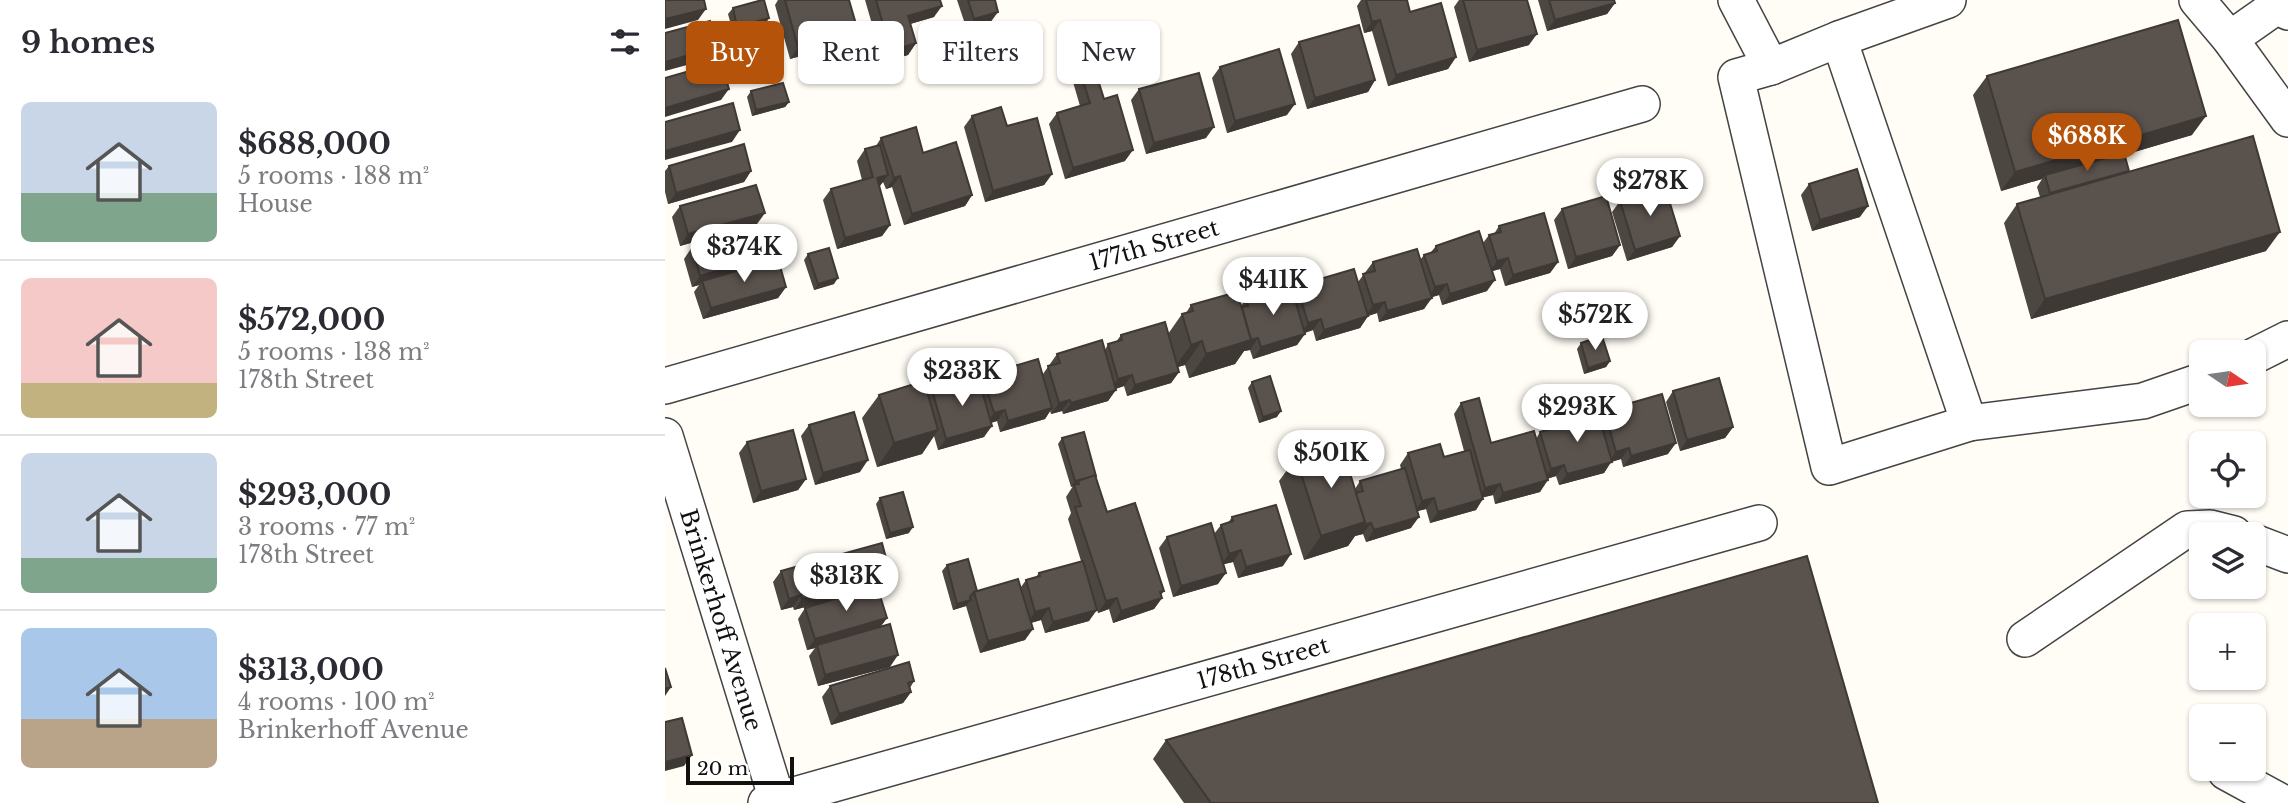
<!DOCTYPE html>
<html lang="en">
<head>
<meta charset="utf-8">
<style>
  :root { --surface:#fff; --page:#f2f2f3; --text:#2b2b33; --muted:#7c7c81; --line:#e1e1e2; --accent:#b45309 }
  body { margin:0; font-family:"Libre Baskerville",serif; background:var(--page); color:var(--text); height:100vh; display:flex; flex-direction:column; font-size:26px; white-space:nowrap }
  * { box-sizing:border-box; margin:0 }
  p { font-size:23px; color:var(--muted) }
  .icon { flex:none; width:38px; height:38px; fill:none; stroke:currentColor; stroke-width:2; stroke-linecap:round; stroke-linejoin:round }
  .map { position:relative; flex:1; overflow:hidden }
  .side { display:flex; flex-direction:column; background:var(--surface); width:665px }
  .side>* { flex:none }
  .top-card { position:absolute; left:21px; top:21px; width:665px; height:63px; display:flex; gap:14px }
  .needle { width:46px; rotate:103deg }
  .controls { position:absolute; left:1524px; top:340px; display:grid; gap:14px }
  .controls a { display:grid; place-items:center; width:77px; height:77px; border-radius:10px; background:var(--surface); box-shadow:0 2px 5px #0004; font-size:35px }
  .scale { position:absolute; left:21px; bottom:18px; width:108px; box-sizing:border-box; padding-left:7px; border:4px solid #111; border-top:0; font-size:19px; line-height:24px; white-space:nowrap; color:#111; -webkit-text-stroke:5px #fff; paint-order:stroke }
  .price { position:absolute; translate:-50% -60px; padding:0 16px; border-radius:24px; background:#fff; color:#222; font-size:23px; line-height:46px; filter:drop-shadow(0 2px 4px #0008) }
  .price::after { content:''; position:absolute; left:50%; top:42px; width:21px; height:16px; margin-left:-10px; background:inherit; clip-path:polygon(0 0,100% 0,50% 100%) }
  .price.current { background:var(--accent); color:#fff }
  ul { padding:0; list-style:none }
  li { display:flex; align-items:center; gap:21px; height:175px; padding:0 21px }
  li+li { border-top:2px solid var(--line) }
  li span { display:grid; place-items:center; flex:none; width:196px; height:140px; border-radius:10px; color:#555 }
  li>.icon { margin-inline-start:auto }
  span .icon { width:84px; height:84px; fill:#fffc; stroke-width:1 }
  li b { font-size:30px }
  h2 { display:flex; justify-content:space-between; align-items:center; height:84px; padding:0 21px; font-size:30px }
  .pill { padding:0 24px; border-radius:10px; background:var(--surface); box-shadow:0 2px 5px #0004; font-size:24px; line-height:63px }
  .pill.current { background:var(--accent); color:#fff }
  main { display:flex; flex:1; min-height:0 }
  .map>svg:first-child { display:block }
</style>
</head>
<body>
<main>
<section class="side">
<h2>9 homes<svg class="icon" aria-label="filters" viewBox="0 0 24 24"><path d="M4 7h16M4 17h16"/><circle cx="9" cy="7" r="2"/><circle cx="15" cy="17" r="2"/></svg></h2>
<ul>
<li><span style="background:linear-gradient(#c9d6e8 65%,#7fa58c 0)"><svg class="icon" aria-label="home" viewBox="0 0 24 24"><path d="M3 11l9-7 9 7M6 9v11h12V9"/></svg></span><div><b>$688,000</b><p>5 rooms · 188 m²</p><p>House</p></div></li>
<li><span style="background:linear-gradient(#f6c9c9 75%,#c2b280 0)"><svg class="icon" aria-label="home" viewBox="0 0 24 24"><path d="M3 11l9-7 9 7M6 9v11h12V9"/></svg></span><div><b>$572,000</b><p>5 rooms · 138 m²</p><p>178th Street</p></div></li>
<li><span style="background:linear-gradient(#c9d6e8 75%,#7fa58c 0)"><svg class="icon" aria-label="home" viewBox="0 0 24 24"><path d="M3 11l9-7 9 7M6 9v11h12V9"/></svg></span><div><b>$293,000</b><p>3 rooms · 77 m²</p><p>178th Street</p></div></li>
<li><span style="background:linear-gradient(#a9c7e8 65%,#b9a48a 0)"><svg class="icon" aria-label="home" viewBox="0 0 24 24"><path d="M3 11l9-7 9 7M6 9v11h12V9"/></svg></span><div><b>$313,000</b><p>4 rooms · 100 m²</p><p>Brinkerhoff Avenue</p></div></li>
</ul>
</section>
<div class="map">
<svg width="1623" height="803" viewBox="0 0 1623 803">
  <rect width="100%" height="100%" fill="#fffdf5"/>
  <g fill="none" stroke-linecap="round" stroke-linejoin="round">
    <defs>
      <g id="minor">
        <polyline points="1071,0 1106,67 1174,39 1283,0"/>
        <polyline points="1532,0 1565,39 1623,119"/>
        <polyline points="1565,39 1612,6 1623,12"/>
        <polyline points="1106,67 1071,77 1164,467 1304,423 1174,39"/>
        <polyline points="1589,356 1623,339"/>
        <polyline points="0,386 977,104"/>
        <polyline points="1304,423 1478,401 1536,381"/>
        <polyline points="0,436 113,803"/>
        <polyline points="1589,542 1623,555"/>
        <polyline points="1360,639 1522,529 1545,528 1569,534"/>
        <polyline points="1561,772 1618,803"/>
        <polyline points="101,803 1094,523"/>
      </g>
    </defs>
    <use href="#minor" stroke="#444" stroke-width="38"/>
    <use href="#minor" stroke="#fff" stroke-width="35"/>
  </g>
  <g fill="#4d4742">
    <polygon points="113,0 184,0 193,31 185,42 125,59 110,5"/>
    <polygon points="200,0 275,0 269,17 245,24 251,43 243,55 218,62"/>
    <polygon points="292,0 331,0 330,0 325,23 302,30"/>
    <polygon points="696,0 701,0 745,12 791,57 783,69 723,86 707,31 699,33 692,6"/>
    <polygon points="794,0 798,0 864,45 804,62 789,7"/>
    <polygon points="873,0 949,0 950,3 942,14 882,31"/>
    <polygon points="68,8 104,18 100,24 68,32 63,14"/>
    <polygon points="634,42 710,80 703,92 642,109 626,54"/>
    <polygon points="555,67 622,115 562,133 547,78"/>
    <polygon points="415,71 439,99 460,161 400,179 384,124 392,113 415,106 408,82"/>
    <polygon points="1322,76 1527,135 1459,155 1464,172 1601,251 1366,319 1339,223 1352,204 1375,197 1372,187 1377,179 1336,191 1308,95"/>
    <polygon points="474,89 541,138 481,154 466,100"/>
    <polygon points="86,91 124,102 120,107 87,116 82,97"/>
    <polygon points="307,116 342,126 387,174 379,185 320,202 299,127"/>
    <polygon points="216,138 258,153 307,195 300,206 239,225 227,187 221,189 218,182 214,186 225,225 217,236 172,249 158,200 166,189 197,180 192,161 200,149 211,146"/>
    <polygon points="4,166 86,171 79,182 3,204 0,192 0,171"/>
    <polygon points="1144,184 1195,217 1147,231 1136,195"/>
    <polygon points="955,201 1015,236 1007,247 962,261 947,212"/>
    <polygon points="15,206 92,224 15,246 7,217"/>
    <polygon points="897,209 955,245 947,256 903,269 889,220"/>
    <polygon points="834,226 893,262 885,273 840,286 835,269 827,271 822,291 777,305 774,295 766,297 759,309 714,322 712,313 703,316 695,328 651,341 648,330 640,333 632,345 588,359 585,350 579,351 570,364 524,378 520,365 513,367 514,372 506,383 462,396 459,386 451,389 443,401 398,414 397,411 386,414 385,411 380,419 335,432 332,421 326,423 319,437 273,450 269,436 257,454 212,467 197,418 214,395 263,395 267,390 316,386 319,381 323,380 329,372 378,374 392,354 440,350 443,344 451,342 456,335 503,334 517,314 521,313 526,305 576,306 581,299 630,299 634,293 638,292 645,282 693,282 708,262 755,260 759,255 766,252 771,246 818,243 824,235 829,234"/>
    <polygon points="27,247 106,261 121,287 113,298 38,319 29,292 34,285 27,287 19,259"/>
    <polygon points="143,254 169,284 149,290 139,260"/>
    <polygon points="916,343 945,361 941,367 919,374 912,349"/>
    <polygon points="587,382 612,417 594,423 583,388"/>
    <polygon points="1008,391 1068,427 1060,438 1015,451 1001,402"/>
    <polygon points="796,403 826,443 871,439 875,432 884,430 888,425 935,421 940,414 949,411 952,407 1003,454 958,467 956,459 946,462 939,473 894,485 891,476 882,479 875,492 830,504 828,495 818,497 811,510 765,523 761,509 752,511 746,528 701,542 698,534 690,536 683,546 639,560 614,481 631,458 690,489 695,481 736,469 735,465 743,453 779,457 799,451 789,414"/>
    <polygon points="144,425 195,472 150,485 136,436"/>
    <polygon points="397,438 431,476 442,512 497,598 489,609 448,623 444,609 433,613 430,603 424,621 380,633 376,620 366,623 360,640 315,653 301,606 288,610 277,571 282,565 312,591 356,587 361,580 371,577 374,573 416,561 403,519 406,513 401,497 408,486 406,487 393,444"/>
    <polygon points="82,442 141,479 133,490 88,503 74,453"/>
    <polygon points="215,498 244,533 221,539 211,504"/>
    <polygon points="567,517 618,566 573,578 568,562 558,564 553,584 508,597 494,548 502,537 549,534 556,525 563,523"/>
    <polygon points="116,571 216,580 212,582 208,588 222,618 215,627 225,667 153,686 144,656 150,648 142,650 133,619 140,608 177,597 129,610 128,607 116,610 108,582"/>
    <polygon points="249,681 245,688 246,692 238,703 166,725 157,697 165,686"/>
    <polygon points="501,740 1213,803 519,803 488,759"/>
  </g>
  <g fill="#3f3936">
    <polygon points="950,3 942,14 882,31 890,20"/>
    <polygon points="277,6 269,17 235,27 243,16"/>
    <polygon points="41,9 33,20 0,29 0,19"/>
    <polygon points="333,12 325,23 302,30 309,19"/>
    <polygon points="104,18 100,24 68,32 72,27"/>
    <polygon points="715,20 707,31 699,33 707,22"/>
    <polygon points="193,31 185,42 125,59 133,48"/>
    <polygon points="872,34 864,45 804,62 812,50"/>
    <polygon points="251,43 243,55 218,62 226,51"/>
    <polygon points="52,47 44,59 0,71 0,62"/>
    <polygon points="791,57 783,69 723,86 731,75"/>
    <polygon points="710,80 703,92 642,109 650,98"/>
    <polygon points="64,89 56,100 0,117 0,108"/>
    <polygon points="124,102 120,107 87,116 91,110"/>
    <polygon points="630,104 622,115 562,133 570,121"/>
    <polygon points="1541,116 1527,135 1381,178 1380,175 1377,179 1336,191 1350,172"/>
    <polygon points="549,127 541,138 481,154 489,143"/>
    <polygon points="75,130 67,142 0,160 0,151"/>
    <polygon points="468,150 460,161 400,179 408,168"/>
    <polygon points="86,171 79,182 3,204 11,193"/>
    <polygon points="387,174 379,185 320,202 328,191"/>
    <polygon points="223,175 215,186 204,189 212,178"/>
    <polygon points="235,176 227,187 221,189 229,178"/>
    <polygon points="307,195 300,206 239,225 247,214"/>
    <polygon points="1203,206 1195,217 1147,231 1155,220"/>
    <polygon points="100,213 92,224 15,246 23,234"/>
    <polygon points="225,225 217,236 172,249 180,238"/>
    <polygon points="1615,232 1601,251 1366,319 1380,299"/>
    <polygon points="1015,236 1007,247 962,261 970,250"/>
    <polygon points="955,245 947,256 903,269 911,257"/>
    <polygon points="111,254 103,265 37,281 34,285 27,287 35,276"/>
    <polygon points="843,258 835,269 824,272 832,261"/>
    <polygon points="893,262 885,273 840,286 848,275"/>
    <polygon points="173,278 169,284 149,290 153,284"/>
    <polygon points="830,280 822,291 777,305 785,294"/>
    <polygon points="782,284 774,295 762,299 770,287"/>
    <polygon points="121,287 113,298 38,319 46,308"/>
    <polygon points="767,298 759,309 714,322 722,311"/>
    <polygon points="720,302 712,313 700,317 708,305"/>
    <polygon points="703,316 695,328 651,341 659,330"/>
    <polygon points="656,319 648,330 635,334 643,323"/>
    <polygon points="640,334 632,345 588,359 596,347"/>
    <polygon points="593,338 585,350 579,351 570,364 524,378 541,354"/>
    <polygon points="537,341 520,365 509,368 526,345"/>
    <polygon points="945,361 941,367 919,374 923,368"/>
    <polygon points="514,372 506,383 462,396 470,385"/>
    <polygon points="467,375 459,386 445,390 453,379"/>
    <polygon points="451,390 443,401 398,414 406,403"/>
    <polygon points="405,400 397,411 386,414 394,403"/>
    <polygon points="387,408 380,419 335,432 343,421"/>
    <polygon points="340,410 332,421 321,424 329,413"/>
    <polygon points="616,411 612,417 594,423 598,417"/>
    <polygon points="327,426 319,437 273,450 281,439"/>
    <polygon points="1068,427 1060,438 1015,451 1022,440"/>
    <polygon points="273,430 257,454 212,467 229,443"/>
    <polygon points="1011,443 1003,454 958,467 966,456"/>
    <polygon points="964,448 956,459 946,462 939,473 894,485 902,474 943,462 951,452"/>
    <polygon points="203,460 195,472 150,485 158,473"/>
    <polygon points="899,465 891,476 878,480 886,469"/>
    <polygon points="431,476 414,484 413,481 410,486 406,487 410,481"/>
    <polygon points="141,479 133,490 88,503 96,491"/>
    <polygon points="883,480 875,492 830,504 838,493"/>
    <polygon points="835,484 828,495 812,499 820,488"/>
    <polygon points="769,498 761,509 749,512 757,501"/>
    <polygon points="818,499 811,510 765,523 773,512"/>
    <polygon points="754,517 746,528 701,542 709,530"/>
    <polygon points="700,522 706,523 698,534 690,536 683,546 639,560 656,536"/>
    <polygon points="248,527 244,533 221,539 225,533"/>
    <polygon points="576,550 568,562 556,565 564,554"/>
    <polygon points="626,554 618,566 573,578 581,567"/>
    <polygon points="224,569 216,580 212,582 207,589 129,610 137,599"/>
    <polygon points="561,573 553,584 508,597 516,586"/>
    <polygon points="499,591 493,599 497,598 489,609 448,623 456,611"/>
    <polygon points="136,595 128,607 116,610 124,599"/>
    <polygon points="452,598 444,609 433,613 441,601"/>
    <polygon points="306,600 301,606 288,610 292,604"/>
    <polygon points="384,608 376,620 362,624 370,612"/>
    <polygon points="432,610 424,621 380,633 388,622"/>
    <polygon points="222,618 214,629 152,645 150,648 142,650 150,639"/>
    <polygon points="368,629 360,640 315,653 323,641"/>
    <polygon points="233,655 225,667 153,686 160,675"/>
    <polygon points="6,687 0,696 0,689"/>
    <polygon points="246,692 238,703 166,725 174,714"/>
    <polygon points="27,755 19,766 0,771 0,762"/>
  </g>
  <g fill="#5a524d" stroke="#3f3936" stroke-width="2">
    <polygon points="0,0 39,0 41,9 0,19"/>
    <polygon points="97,0 99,0 104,18 72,27 68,8"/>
    <polygon points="120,0 184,0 193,31 133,48"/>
    <polygon points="211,0 275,0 277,6 243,16 251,43 226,51"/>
    <polygon points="303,0 330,0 333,12 309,19"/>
    <polygon points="701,0 742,0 745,12 776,3 791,57 731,75 715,20 707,22"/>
    <polygon points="798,0 862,0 872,34 812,50"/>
    <polygon points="884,0 949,0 950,3 890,20"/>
    <polygon points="1513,20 1541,116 1350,172 1322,76"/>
    <polygon points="45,21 52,47 0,62 0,33"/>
    <polygon points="694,25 710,80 650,98 634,42"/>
    <polygon points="614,49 630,104 570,121 555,67"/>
    <polygon points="56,62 64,89 0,108 0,78"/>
    <polygon points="429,67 439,99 452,95 468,150 408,168 392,113 425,103 415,71"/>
    <polygon points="534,73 549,127 489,143 474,89"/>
    <polygon points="118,83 124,102 91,110 86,91"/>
    <polygon points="68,103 75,130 0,151 0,122"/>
    <polygon points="336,107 342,126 372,118 387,174 328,191 307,116"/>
    <polygon points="251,127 258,153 291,142 307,195 247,214 235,176 229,178 216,138"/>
    <polygon points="1588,136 1615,232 1380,299 1352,204"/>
    <polygon points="79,144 86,171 11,193 4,166"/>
    <polygon points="215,145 223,175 212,178 225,225 180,238 166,189 208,177 200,149"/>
    <polygon points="1459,153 1464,171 1385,193 1380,175"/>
    <polygon points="1192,169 1203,206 1155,220 1144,184"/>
    <polygon points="91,185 100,213 23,234 15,206"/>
    <polygon points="1000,187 1015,236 970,250 955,201"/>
    <polygon points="941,196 955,245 911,257 897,209"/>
    <polygon points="879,213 893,262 848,275 843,258 832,261 824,235 836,232 834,226"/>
    <polygon points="103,226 111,254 35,276 27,247"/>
    <polygon points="814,231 830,280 785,294 782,284 770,287 759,255 772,251 771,246"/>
    <polygon points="164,248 173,278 153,284 143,254"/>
    <polygon points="752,249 767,298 722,311 720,302 708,305 698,274 710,271 708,262"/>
    <polygon points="113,259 121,287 46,308 37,281"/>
    <polygon points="689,269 703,316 659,330 656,319 643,323 634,293 648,289 645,282"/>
    <polygon points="626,286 640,334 596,347 593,338 586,340 577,307 583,306 581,299"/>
    <polygon points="572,292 586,340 541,354 537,341 526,345 517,314 528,311 526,305"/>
    <polygon points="500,322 514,372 470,385 467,375 453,379 443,344 457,340 456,335"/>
    <polygon points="937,336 945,361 923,368 916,343"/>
    <polygon points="437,340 451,390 406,403 405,400 394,403 383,366 395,363 392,354"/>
    <polygon points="373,359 387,408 343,421 340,410 329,413 319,381 330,378 329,372"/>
    <polygon points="605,376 616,411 598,417 587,382"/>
    <polygon points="313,377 327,426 281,439 267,390"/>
    <polygon points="1054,378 1068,427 1022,440 1008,391"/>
    <polygon points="259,381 273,430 229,443 214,395"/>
    <polygon points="997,394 1011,443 966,456 964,448 951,452 940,414 953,410 952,407"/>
    <polygon points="814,398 826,443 869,431 883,480 838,493 835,484 820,488 796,403"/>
    <polygon points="189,412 203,460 158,473 144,425"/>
    <polygon points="933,413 947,462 902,474 899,465 886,469 875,432 889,428 888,425"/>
    <polygon points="128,430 141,479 96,491 82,442"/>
    <polygon points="419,432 431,476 410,481 397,438"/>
    <polygon points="676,444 700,522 656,536 631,458"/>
    <polygon points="775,444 779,457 805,450 818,499 773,512 769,498 757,501 743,453"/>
    <polygon points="740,468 754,517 709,530 706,523 697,525 700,522 691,493 698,491 695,481"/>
    <polygon points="430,475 442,512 470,503 499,591 495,592 497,598 456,611 452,598 441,601 410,507 416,506 409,485 414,484 413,481"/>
    <polygon points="238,492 248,527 225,533 215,498"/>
    <polygon points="611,505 626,554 581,567 576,550 564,554 556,525 568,521 567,517"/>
    <polygon points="546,523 561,573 516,586 502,537"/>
    <polygon points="217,543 224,569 214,572 215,577 137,599 136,595 124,599 116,571"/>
    <polygon points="1142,556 1213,803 546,803 501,740"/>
    <polygon points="303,559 312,591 309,592 305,597 306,600 292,604 282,565"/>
    <polygon points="418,561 432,610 388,622 384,608 370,612 361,580 375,576 374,573"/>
    <polygon points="353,579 368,629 323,641 309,592"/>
    <polygon points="212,586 222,618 150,639 140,608"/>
    <polygon points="225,624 233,655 160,675 152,645"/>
    <polygon points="244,662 249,681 243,683 246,692 174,714 165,686"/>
    <polygon points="0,668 6,687 0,689"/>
    <polygon points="17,718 27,755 0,762 0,722"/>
  </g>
  <g text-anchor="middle" stroke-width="7" stroke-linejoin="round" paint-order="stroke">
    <g font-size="23" fill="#111" stroke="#fff">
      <text transform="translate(489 245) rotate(-16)" y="8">177th Street</text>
      <text transform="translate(56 620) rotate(73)" y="8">Brinkerhoff Avenue</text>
      <text transform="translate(598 663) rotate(-16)" y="8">178th Street</text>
    </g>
  </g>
</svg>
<div class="controls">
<a><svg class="needle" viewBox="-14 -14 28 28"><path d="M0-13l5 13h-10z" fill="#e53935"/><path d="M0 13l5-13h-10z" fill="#7c7c81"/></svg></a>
<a><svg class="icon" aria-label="locate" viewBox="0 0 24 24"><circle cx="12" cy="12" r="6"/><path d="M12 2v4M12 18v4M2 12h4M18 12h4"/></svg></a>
<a><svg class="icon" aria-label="layers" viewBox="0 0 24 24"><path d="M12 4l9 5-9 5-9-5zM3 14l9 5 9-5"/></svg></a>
<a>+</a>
<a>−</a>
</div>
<div class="scale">20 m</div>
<b class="price current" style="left:1422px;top:173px">$688K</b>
<b class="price" style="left:985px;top:218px">$278K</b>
<b class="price" style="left:79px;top:284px">$374K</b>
<b class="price" style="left:608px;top:317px">$411K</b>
<b class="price" style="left:930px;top:352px">$572K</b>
<b class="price" style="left:297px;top:408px">$233K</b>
<b class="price" style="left:912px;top:444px">$293K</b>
<b class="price" style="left:666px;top:490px">$501K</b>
<b class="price" style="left:181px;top:613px">$313K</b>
<div class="top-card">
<a class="pill current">Buy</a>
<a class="pill">Rent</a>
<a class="pill">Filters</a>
<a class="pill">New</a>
</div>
</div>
</main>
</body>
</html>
